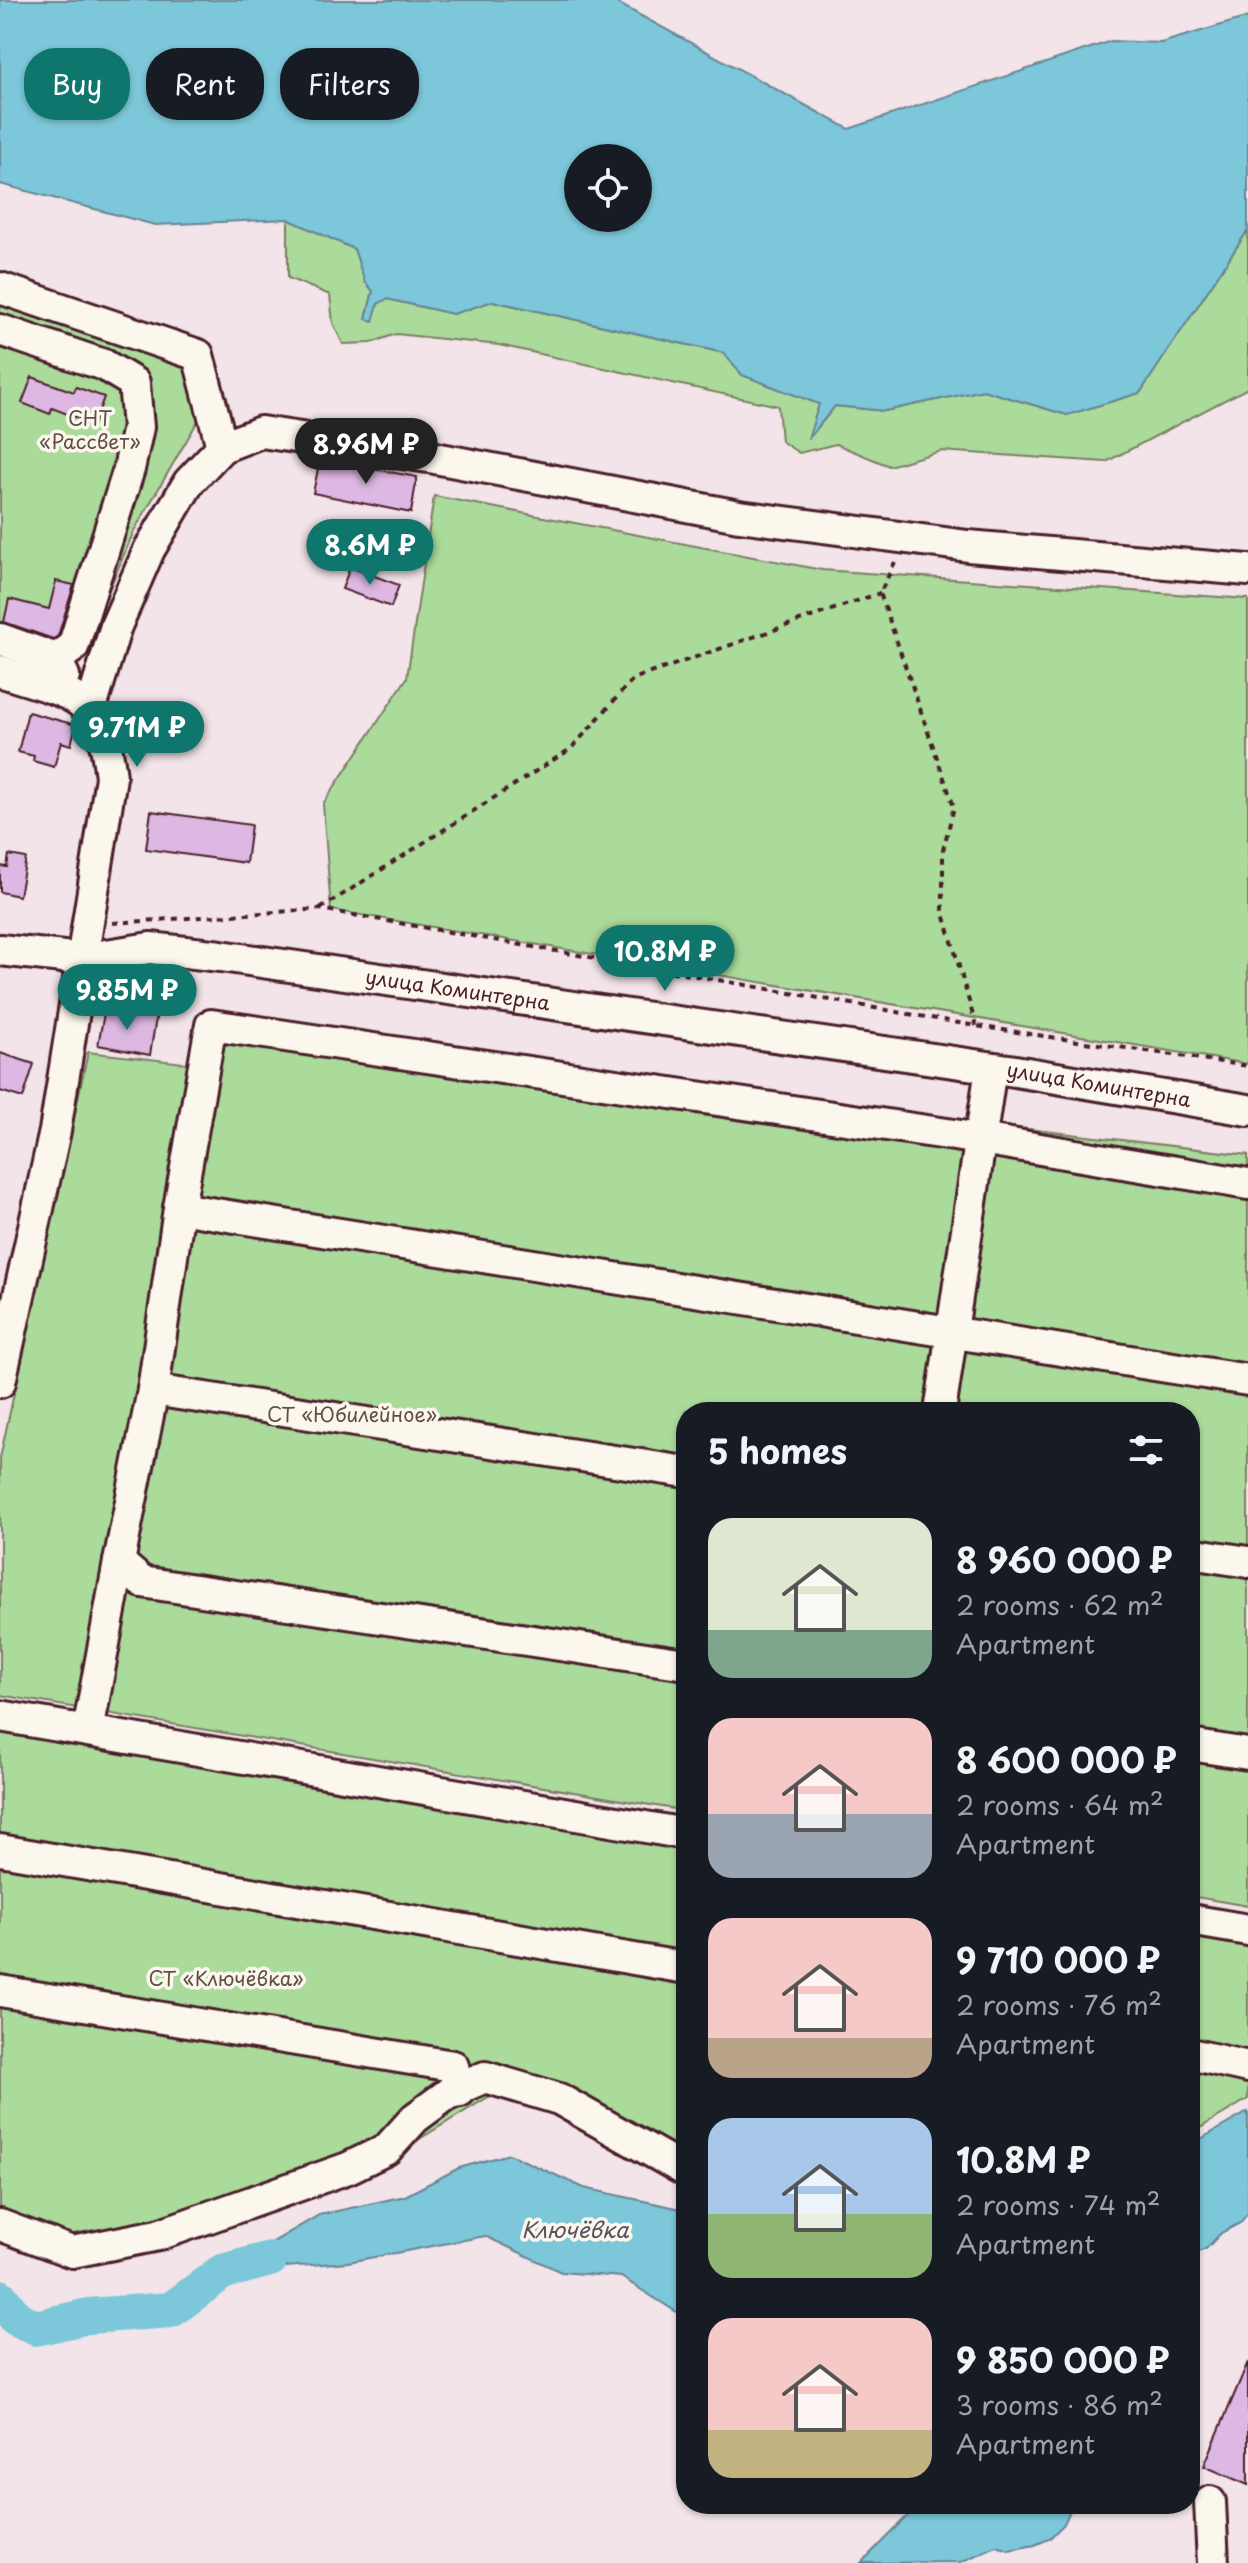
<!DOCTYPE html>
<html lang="en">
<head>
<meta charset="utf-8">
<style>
  :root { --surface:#171b24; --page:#242831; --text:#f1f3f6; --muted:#9ea1a6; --accent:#0f766e }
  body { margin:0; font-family:"Playpen Sans",sans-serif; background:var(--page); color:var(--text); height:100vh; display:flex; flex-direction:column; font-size:30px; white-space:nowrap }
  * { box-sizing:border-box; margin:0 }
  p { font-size:26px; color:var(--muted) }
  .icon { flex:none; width:44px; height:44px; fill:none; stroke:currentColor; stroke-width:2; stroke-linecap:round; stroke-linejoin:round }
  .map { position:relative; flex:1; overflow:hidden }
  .sheet { position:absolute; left:676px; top:1402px; width:524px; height:1112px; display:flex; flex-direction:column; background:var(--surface); border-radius:32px; box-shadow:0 2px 6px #0004 }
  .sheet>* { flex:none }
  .hud { position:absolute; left:24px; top:48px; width:532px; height:72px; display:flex; gap:16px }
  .fabs { position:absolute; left:564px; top:144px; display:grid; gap:16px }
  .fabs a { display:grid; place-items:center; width:88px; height:88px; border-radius:50%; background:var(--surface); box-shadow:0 2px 6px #0004; font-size:40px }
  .price { position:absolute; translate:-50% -68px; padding:0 18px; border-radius:28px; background:var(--accent); color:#fff; font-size:26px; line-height:52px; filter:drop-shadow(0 2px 4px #0008) }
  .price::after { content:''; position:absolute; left:50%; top:48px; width:24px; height:18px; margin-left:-12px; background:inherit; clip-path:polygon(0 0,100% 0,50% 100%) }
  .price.on { background:#222; color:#fff }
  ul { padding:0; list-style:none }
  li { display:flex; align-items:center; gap:24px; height:200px; padding:0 32px }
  li span { display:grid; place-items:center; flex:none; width:224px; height:160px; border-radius:24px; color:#555 }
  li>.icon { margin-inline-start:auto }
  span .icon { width:96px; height:96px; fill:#fffc; stroke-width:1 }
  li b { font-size:34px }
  h2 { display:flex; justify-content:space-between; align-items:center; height:96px; padding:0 32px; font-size:34px }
  .tag { padding:0 28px; border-radius:32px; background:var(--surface); box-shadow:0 2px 6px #0004; font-size:28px; line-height:72px }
  .tag.on { background:var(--accent); color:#fff }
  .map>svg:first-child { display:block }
</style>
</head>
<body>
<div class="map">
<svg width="1248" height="2563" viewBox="0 0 1248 2563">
  <rect width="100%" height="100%" fill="#f2e4e9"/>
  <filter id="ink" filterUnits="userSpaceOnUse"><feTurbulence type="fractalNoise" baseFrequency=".0125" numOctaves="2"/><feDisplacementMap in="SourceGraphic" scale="16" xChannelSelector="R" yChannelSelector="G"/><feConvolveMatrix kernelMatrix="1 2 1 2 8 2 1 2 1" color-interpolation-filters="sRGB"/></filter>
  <g filter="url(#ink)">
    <g fill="#abdb9b" stroke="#7a7d63" stroke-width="2">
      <polygon points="288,219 354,249 365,281 373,291 366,319 378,304 387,299 453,314 493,301 724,353 742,375 819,404 810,437 835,406 885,411 983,390 1067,415 1140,393 1248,230 1248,388 1106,462 941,451 889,466 836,444 799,453 781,441 778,406 499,345 396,334 371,343 343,344 333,323 330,295 288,278"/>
      <polygon points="0,305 221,381 134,531 74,672 0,648"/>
      <polygon points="434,496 822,570 1248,599 1248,1064 331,910 323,804 407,678"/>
      <polygon points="227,1034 1248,1155 1248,1906 1190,1896 1190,1412 686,1412 686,1811 0,1695 0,1458 88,1052 210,1066"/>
      <polygon points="0,1710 686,1825 686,2187 508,2085 375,2166 90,2261 0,2216"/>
      <polygon points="1190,1909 1248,1919 1248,2099 1190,2134"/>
    </g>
    <g fill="#7bc7d9" stroke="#678493" stroke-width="2" fill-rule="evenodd">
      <path d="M0,0H612L849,129L1111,41L1161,43L1248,17V230L1140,393L1067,415L983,390L885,411L835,406L808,439L819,404L742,375L724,353L493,301L453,314L387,299L378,304L373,321L366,319L373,291L365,282L354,249L288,219L155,225L0,184ZM638,158V218H578V158Z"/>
      <polygon points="1248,2112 1248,2213 1240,2223 1221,2233 1206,2249 1190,2255 1190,2145"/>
      <polygon points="509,2154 584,2188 686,2210 686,2318 621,2277 561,2272 485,2236 348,2262 222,2272 319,2215 405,2196 459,2168"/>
      <polygon points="919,2504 1073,2504 1064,2524 1049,2539 1035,2545 1009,2550 996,2546 961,2562 861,2563"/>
    </g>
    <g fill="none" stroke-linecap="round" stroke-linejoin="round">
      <polyline stroke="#7bc7d9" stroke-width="36" points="0,2297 16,2318 36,2328 88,2316 171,2310 222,2272 270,2259"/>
    </g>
    <g fill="#ddb8e3" stroke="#4a1f2b" stroke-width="2">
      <polygon points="32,377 74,392 76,387 104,397 94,424 52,408 50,414 22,403"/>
      <polygon points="320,459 417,477 411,513 313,493"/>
      <polygon points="350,567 399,585 391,607 342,589"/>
      <polygon points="56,581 74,585 58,636 53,639 4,622 9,599 49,609"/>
      <polygon points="28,712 76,725 71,745 61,742 54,767 33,761 34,756 18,752"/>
      <polygon points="151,811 251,825 246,863 146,849"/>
      <polygon points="9,855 26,858 19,896 0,892 0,866 7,867"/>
      <polygon points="105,1008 156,1018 150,1055 98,1045"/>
      <polygon points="0,1053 34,1064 23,1098 0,1091"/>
      <polygon points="1248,2362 1248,2485 1204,2466"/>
    </g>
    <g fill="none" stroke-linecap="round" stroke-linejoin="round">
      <defs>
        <g id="minor">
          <polyline points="0,288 198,355 222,447"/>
          <polyline points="0,330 104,365 134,383 138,427 129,469 73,647 56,659"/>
          <polyline points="0,639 56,659 64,676"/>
          <path d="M0,671C73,696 101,691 111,777L55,1131L0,1382"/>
          <polyline points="91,708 116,626 149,550 189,482 222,447 261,432 435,458 739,516 968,546 1248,570"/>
          <path id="s1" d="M0,950L81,959L150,948L221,956L1009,1070L1248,1110"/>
          <polyline points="179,1208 211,1025 981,1139 1248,1184"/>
          <polyline points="153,1390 179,1208 1248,1380"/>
          <polyline points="940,1412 991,1068"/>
          <polyline points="686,1472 153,1390 119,1562 142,1582 686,1664"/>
          <polyline points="1190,1553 1248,1562"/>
          <polyline points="0,1716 686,1834"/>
          <polyline points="88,1731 119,1562"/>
          <polyline points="1190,1745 1248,1754"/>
          <polyline points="0,1850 686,1968"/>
          <polyline points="1190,1920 1248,1930"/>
          <polyline points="0,1991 453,2066 460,2091 449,2093 415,2118 387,2149 348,2168 158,2235 72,2252 0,2225"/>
          <polyline points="1190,2054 1248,2067"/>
          <polyline points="449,2093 485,2077 559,2099 686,2171"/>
          <polyline points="1210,2502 1213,2563"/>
        </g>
      </defs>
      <use href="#minor" stroke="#4a1f2b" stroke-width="36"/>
      <g stroke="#4a1f2b" stroke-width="4" stroke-dasharray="6 6" stroke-linecap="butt">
        <polyline points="895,562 880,593 954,807 943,850 943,910 976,1026"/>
        <polyline points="320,909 572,748 633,679 880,593"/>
        <polyline points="113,923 320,909 976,1026 1248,1066"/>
      </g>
      <use href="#minor" stroke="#fbf7ec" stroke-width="30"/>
    </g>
  </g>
  <g text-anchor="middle" stroke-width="7" stroke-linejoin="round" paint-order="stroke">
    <g font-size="20" fill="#624e47" stroke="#fbf7ec">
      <text x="90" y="426">СНТ<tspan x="90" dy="23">«Рассвет»</tspan></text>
      <text x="352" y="1422">СТ «Юбилейное»</text>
      <text x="226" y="1986">СТ «Ключёвка»</text>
    </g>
    <g font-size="20" fill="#4a1f2b" stroke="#fbf7ec">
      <text dy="7" stroke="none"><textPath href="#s1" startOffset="462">улица Коминтерна</textPath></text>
      <text dy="7" stroke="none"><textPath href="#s1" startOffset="1110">улица Коминтерна</textPath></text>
    </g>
    <g font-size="22" font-style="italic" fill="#59515f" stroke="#fbf7ec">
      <text x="575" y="2238">Ключёвка</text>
    </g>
  </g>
</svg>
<div class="fabs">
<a><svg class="icon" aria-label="locate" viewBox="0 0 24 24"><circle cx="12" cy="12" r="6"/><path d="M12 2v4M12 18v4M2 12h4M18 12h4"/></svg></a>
</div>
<b class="price on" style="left:366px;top:486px">8.96M ₽</b>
<b class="price" style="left:370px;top:587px">8.6M ₽</b>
<b class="price" style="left:137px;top:769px">9.71M ₽</b>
<b class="price" style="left:665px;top:993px">10.8M ₽</b>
<b class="price" style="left:127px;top:1032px">9.85M ₽</b>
<div class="hud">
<a class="tag on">Buy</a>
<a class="tag">Rent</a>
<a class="tag">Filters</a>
</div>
<section class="sheet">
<h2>5 homes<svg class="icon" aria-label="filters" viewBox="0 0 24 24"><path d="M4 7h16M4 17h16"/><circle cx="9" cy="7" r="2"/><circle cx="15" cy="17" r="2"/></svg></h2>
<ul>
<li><span style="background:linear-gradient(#dfe7d0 70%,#7fa58c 0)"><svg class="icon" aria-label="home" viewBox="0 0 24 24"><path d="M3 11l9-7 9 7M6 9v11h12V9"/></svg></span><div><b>8 960 000 ₽</b><p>2 rooms · 62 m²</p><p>Apartment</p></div></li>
<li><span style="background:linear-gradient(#f6c9c9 60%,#9aa5b1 0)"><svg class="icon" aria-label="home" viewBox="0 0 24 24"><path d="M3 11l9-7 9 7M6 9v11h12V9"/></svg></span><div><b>8 600 000 ₽</b><p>2 rooms · 64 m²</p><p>Apartment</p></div></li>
<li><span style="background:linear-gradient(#f6c9c9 75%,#b9a48a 0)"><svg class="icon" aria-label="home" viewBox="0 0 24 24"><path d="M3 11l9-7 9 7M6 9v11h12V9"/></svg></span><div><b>9 710 000 ₽</b><p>2 rooms · 76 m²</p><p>Apartment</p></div></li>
<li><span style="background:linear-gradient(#a9c7e8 60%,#8fb573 0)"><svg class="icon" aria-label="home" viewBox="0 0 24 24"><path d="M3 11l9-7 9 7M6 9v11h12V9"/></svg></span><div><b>10.8M ₽</b><p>2 rooms · 74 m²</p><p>Apartment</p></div></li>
<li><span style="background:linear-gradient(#f6c9c9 70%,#c2b280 0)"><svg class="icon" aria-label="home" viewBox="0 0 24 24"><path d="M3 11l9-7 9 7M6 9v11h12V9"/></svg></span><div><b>9 850 000 ₽</b><p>3 rooms · 86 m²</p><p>Apartment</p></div></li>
</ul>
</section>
</div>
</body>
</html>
